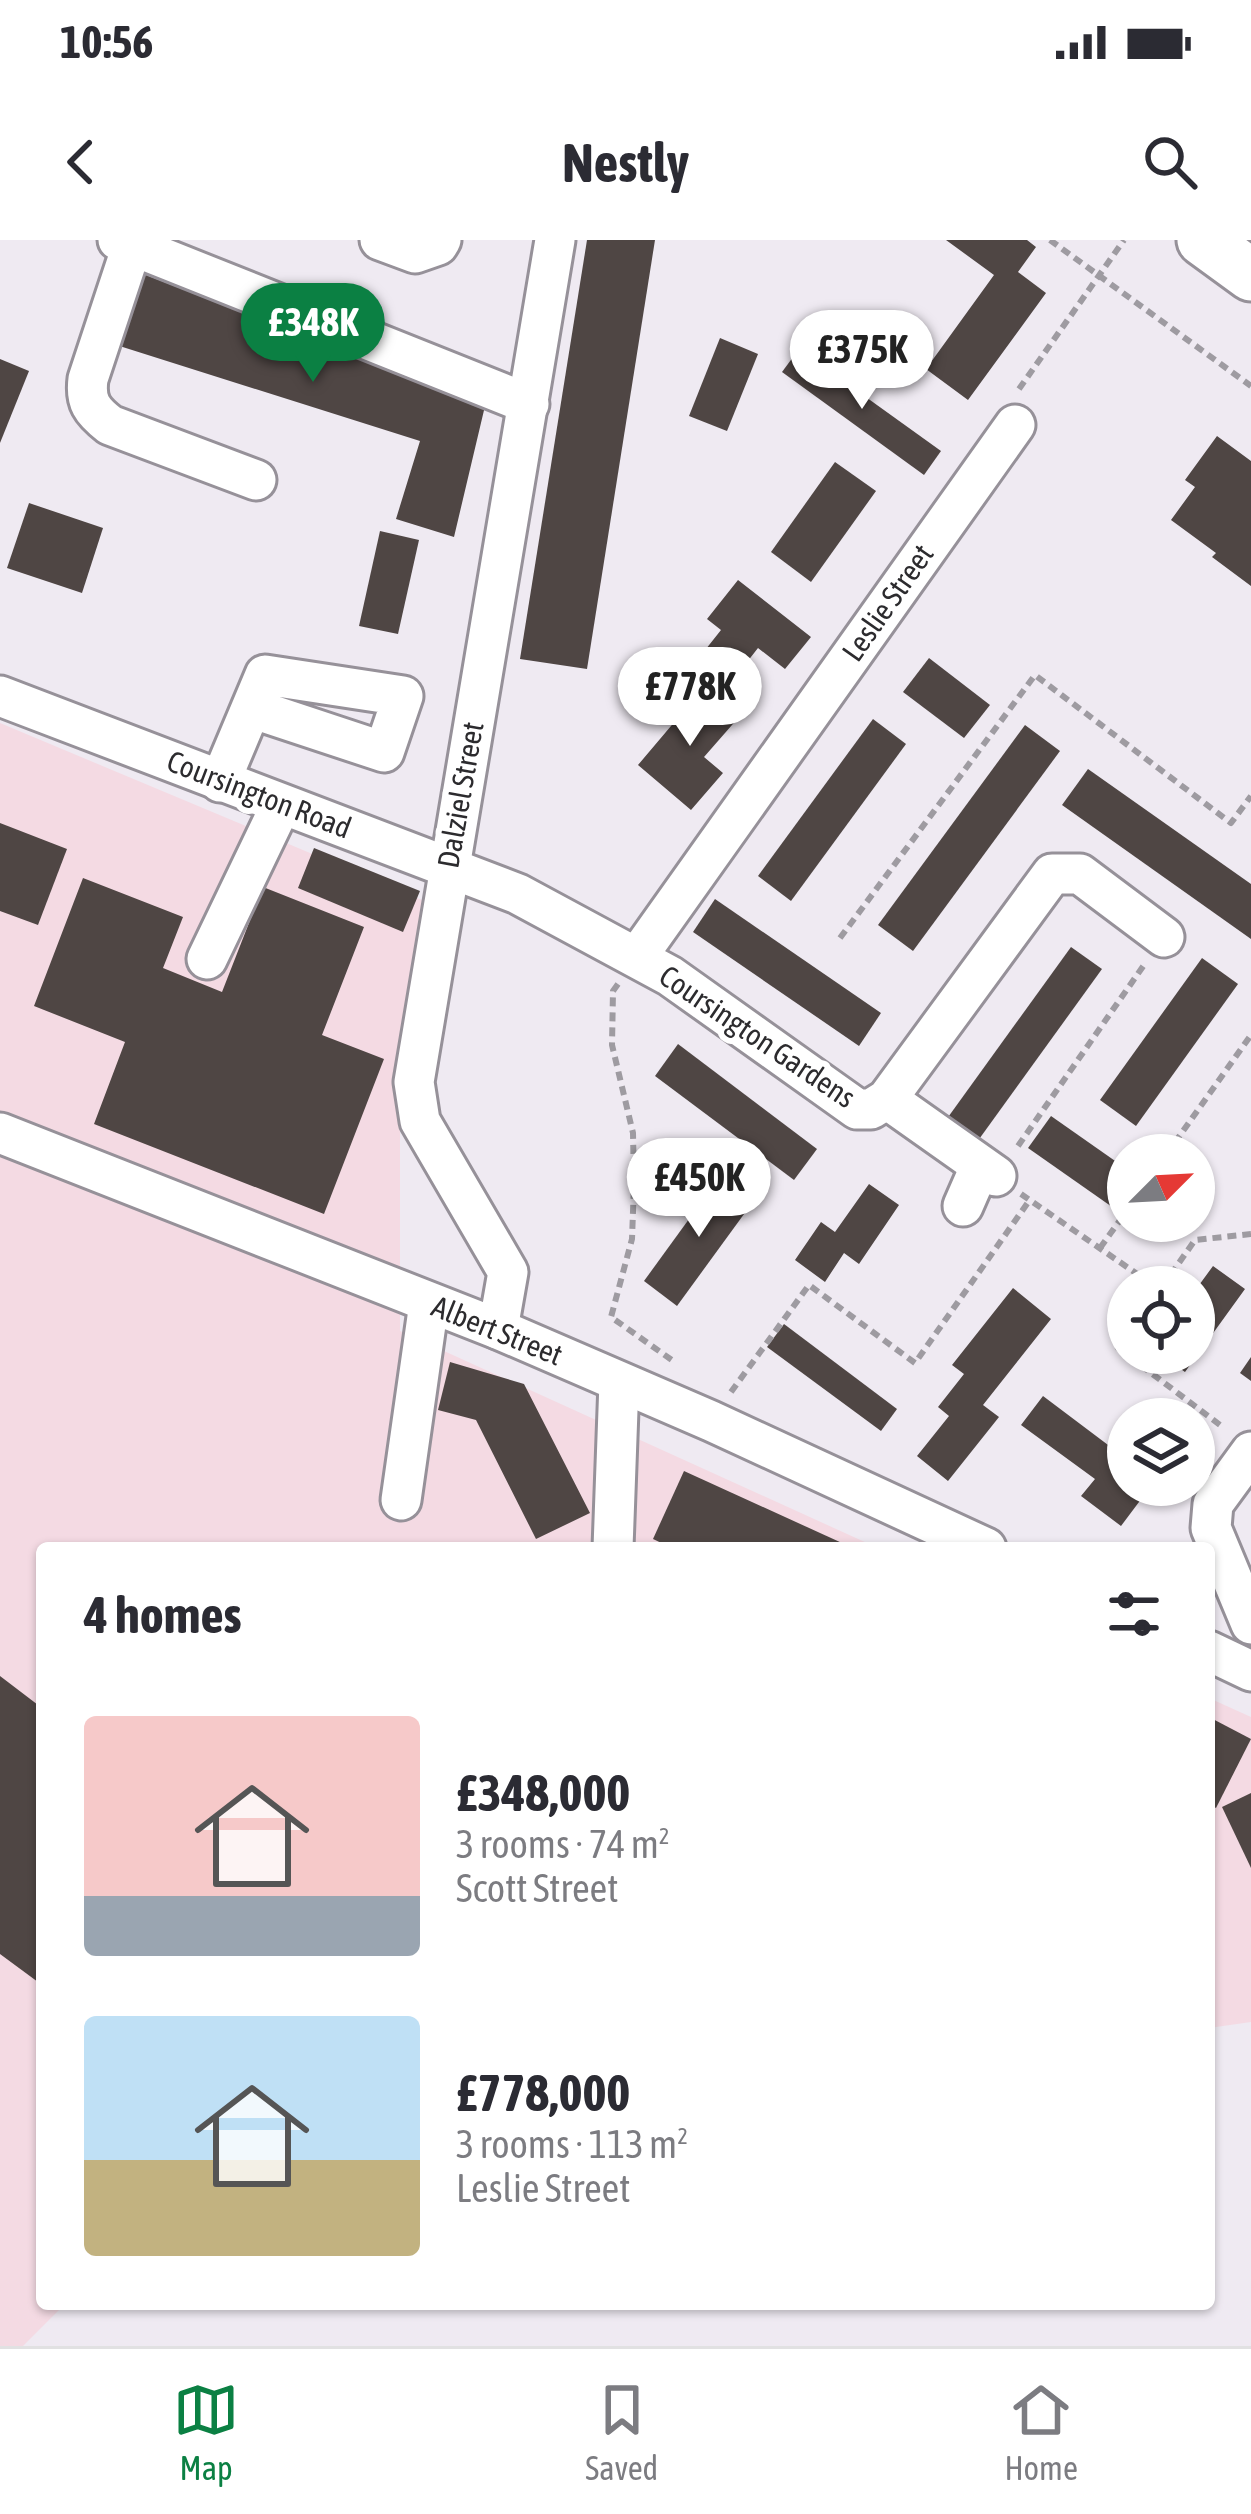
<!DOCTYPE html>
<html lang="en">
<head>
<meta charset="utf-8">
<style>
  :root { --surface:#fff; --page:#f2f2f3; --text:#2b2b33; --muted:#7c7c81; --line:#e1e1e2; --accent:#0b8043 }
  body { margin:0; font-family:"Asap Condensed",sans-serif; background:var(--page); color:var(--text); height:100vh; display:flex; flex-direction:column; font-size:45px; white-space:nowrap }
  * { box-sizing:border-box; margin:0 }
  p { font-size:39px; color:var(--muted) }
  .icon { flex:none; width:66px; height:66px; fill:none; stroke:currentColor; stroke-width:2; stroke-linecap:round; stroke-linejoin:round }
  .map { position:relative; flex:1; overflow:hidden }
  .side { position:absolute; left:36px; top:1302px; width:1179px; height:768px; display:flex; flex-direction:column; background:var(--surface); border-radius:12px; box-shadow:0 3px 9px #0004 }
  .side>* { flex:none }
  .needle { width:78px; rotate:66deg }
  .fabs { position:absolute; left:1107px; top:894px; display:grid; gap:24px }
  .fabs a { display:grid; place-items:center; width:108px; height:108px; border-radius:50%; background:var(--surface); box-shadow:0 3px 9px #0004; font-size:60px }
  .price { position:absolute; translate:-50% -102px; padding:0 27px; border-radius:42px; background:#fff; color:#222; font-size:39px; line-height:78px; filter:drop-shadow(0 3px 6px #0008) }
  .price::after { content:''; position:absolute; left:50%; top:72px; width:36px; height:27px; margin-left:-18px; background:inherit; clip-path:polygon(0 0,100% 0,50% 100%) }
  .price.active { background:var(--accent); color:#fff }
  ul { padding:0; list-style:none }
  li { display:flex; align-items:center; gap:36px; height:300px; padding:0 48px }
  li span { display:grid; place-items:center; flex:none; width:336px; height:240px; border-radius:12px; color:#555 }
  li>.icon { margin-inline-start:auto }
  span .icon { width:144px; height:144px; fill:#fffc; stroke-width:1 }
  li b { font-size:51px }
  h2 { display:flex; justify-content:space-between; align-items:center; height:144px; padding:0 48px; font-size:51px }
  .status { display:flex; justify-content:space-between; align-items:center; height:84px; padding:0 60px; background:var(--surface); direction:ltr }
  .status svg { height:33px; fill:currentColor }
  header { display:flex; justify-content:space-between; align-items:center; height:156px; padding:0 48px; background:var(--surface); font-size:54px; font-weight:700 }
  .menu { display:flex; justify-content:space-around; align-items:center; height:168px; border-top:3px solid var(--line); background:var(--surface); font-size:33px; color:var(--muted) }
  .menu a { display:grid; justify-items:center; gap:6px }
  .menu .active { color:var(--accent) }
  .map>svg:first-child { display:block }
</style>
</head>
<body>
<div class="status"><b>10:56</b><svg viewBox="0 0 49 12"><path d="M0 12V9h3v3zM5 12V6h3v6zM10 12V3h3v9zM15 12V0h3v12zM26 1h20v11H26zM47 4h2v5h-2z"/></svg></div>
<header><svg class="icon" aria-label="back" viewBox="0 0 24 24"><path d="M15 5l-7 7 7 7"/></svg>Nestly<svg class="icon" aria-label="search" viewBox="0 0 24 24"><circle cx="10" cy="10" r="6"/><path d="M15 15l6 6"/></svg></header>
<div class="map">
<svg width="1251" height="2106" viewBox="0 0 1251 2106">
  <rect width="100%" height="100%" fill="#efeaf2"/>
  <g fill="#f4dae3">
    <polygon points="0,483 422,660 400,861 400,1091 878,1308 42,1308 42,2064 65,2064 23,2106 0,2106"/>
    <polygon points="1209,1458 1251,1477 1251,1782 1209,1788"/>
  </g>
  <g fill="#4f4644">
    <polygon points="587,0 655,0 587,429 520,419"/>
    <polygon points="946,0 1027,0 1036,7 1018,32 1046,53 968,160 926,129 994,35"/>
    <polygon points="133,30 485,166 454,297 396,279 420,201 110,103"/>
    <polygon points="720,98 758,114 727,191 689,176"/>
    <polygon points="799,109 941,211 924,235 782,132"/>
    <polygon points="0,119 29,131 0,203"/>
    <polygon points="1217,196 1251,221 1251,346 1212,317 1216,313 1171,280 1195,247 1185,240"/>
    <polygon points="835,222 876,251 811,342 771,312"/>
    <polygon points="29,263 103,288 82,353 7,328"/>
    <polygon points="380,291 419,300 398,394 359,386"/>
    <polygon points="738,340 811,397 785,429 758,408 729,445 698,419 721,390 707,379"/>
    <polygon points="929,418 990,465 964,498 903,452"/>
    <polygon points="704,447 739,477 704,517 723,533 691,570 638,525"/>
    <polygon points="873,479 906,504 791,661 758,636"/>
    <polygon points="1025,485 1060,511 913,711 878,685"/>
    <polygon points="1088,529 1251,644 1251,699 1062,565"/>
    <polygon points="0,583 67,609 38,685 0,671"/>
    <polygon points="314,608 420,651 403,692 298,648"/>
    <polygon points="83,638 183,677 163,728 222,752 263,647 364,687 322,795 384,819 324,974 94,884 125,802 34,766"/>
    <polygon points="715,659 881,773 859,806 693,692"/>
    <polygon points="1071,707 1102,729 977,902 946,880"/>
    <polygon points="1202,718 1238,744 1136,886 1100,860"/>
    <polygon points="678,804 817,909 794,940 655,836"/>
    <polygon points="1051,876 1128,930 1128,950 1115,969 1028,908"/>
    <polygon points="721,935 755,959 677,1066 644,1041"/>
    <polygon points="869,944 899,965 859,1024 844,1013 825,1042 795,1020 821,982 835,992"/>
    <polygon points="1213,1026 1245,1049 1185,1132 1158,1113 1194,1113 1194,1052"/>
    <polygon points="1013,1048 1051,1079 983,1165 999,1177 948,1241 917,1216 949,1176 938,1167 964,1134 952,1125"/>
    <polygon points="784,1084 897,1169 881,1191 767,1107"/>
    <polygon points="1251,1117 1251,1141 1240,1133"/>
    <polygon points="450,1122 524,1144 590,1273 536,1299 476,1180 438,1170"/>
    <polygon points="1043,1156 1128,1220 1128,1234 1122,1242 1142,1258 1121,1286 1081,1256 1095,1239 1021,1185"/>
    <polygon points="684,1231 853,1308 672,1308 653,1299"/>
    <polygon points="0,1436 42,1468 42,1745 0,1714"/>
    <polygon points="1209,1477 1251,1499 1216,1568 1209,1564"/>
    <polygon points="1251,1553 1251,1628 1222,1567"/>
  </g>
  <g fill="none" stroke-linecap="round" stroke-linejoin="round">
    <defs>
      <g id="minor">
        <polyline points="118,0 529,164"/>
        <polyline points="380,0 415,13 438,5 441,0"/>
        <path d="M132,6L88,139C85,162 92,171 110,185L256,240"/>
        <polyline points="0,456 518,654 670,736 857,869 871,869 887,859 1052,634 1080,634 1164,697"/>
        <polyline points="220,542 265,435 403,456 384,512 251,468"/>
        <polyline points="637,717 1015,185"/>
        <polyline points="207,719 281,565"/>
        <polyline points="887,859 996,936"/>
        <polyline points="0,893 498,1089 711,1181 986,1308"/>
        <polyline points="963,966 980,927"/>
        <polyline points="498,1089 508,1032 420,881 414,842 555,0"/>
        <polyline points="1251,1212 1213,1264 1211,1288 1251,1384"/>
        <polyline points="401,1260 429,1063"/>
        <polyline points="613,1308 619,1142"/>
        <polyline points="1209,1411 1251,1431"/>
      </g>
      <polyline id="major" points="1203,0 1251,35"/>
    </defs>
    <use href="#minor" stroke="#969199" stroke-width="45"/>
    <use href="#major" stroke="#969199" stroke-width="57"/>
    <g stroke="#9e9ba1" stroke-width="6" stroke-dasharray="9 6" stroke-linecap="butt">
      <polyline points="1050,0 1251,146"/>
      <polyline points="1019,149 1124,0"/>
      <polyline points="840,698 1035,435 1231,583 1251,556"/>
      <polyline points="618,744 613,751 612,805 633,893 634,944 632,999 611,1077 676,1123"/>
      <polyline points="1018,906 1144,725"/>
      <polyline points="1166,915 1251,795"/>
      <polyline points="1021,954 1156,1047"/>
      <polyline points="1100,1008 1128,969"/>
      <polyline points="1162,1047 1195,1000 1251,994"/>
      <polyline points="1128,1095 1118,1108 1224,1188"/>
      <polyline points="731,1152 809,1045 915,1123 1029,961"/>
    </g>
    <use href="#minor" stroke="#fff" stroke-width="39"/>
    <use href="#major" stroke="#fff" stroke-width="51"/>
  </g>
  <g text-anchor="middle" stroke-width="12" stroke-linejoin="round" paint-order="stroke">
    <g font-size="30" fill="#2c2b2e" stroke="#fff">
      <text transform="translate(888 363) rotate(-55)" y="10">Leslie Street</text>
      <text transform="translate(259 555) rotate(21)" y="10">Coursington Road</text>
      <text transform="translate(461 555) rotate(-80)" y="10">Dalziel Street</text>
      <text transform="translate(757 797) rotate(34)" y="10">Coursington Gardens</text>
      <text transform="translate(497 1091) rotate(22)" y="10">Albert Street</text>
    </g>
  </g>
</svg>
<div class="fabs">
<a><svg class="needle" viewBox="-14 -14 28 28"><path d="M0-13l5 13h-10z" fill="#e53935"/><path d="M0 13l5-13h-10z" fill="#7c7c81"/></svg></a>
<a><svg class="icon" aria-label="locate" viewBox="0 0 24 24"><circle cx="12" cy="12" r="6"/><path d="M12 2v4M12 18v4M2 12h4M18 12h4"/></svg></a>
<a><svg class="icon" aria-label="layers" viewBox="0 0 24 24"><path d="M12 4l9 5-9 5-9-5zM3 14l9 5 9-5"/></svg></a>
</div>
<b class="price active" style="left:313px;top:145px">£348K</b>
<b class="price" style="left:862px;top:172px">£375K</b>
<b class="price" style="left:690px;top:509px">£778K</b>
<b class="price" style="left:699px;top:1000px">£450K</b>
<section class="side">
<h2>4 homes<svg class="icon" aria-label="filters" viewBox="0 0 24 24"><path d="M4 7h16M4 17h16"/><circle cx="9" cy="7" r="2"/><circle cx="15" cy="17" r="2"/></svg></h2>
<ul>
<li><span style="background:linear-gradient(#f6c9c9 75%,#9aa5b1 0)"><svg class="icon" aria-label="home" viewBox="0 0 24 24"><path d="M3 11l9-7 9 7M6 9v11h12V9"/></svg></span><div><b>£348,000</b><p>3 rooms · 74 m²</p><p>Scott Street</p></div></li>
<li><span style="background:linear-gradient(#bfe0f5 60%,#c2b280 0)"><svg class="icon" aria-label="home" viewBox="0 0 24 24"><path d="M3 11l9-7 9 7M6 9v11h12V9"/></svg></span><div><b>£778,000</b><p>3 rooms · 113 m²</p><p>Leslie Street</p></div></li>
</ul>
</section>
</div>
<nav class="menu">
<a class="active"><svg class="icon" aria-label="map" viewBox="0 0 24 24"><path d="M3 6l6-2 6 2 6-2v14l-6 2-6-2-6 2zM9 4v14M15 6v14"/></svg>Map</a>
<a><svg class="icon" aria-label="saved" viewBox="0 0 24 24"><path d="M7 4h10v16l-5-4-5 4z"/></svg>Saved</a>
<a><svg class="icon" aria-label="home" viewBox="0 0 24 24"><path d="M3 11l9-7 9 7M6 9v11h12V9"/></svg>Home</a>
</nav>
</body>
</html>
